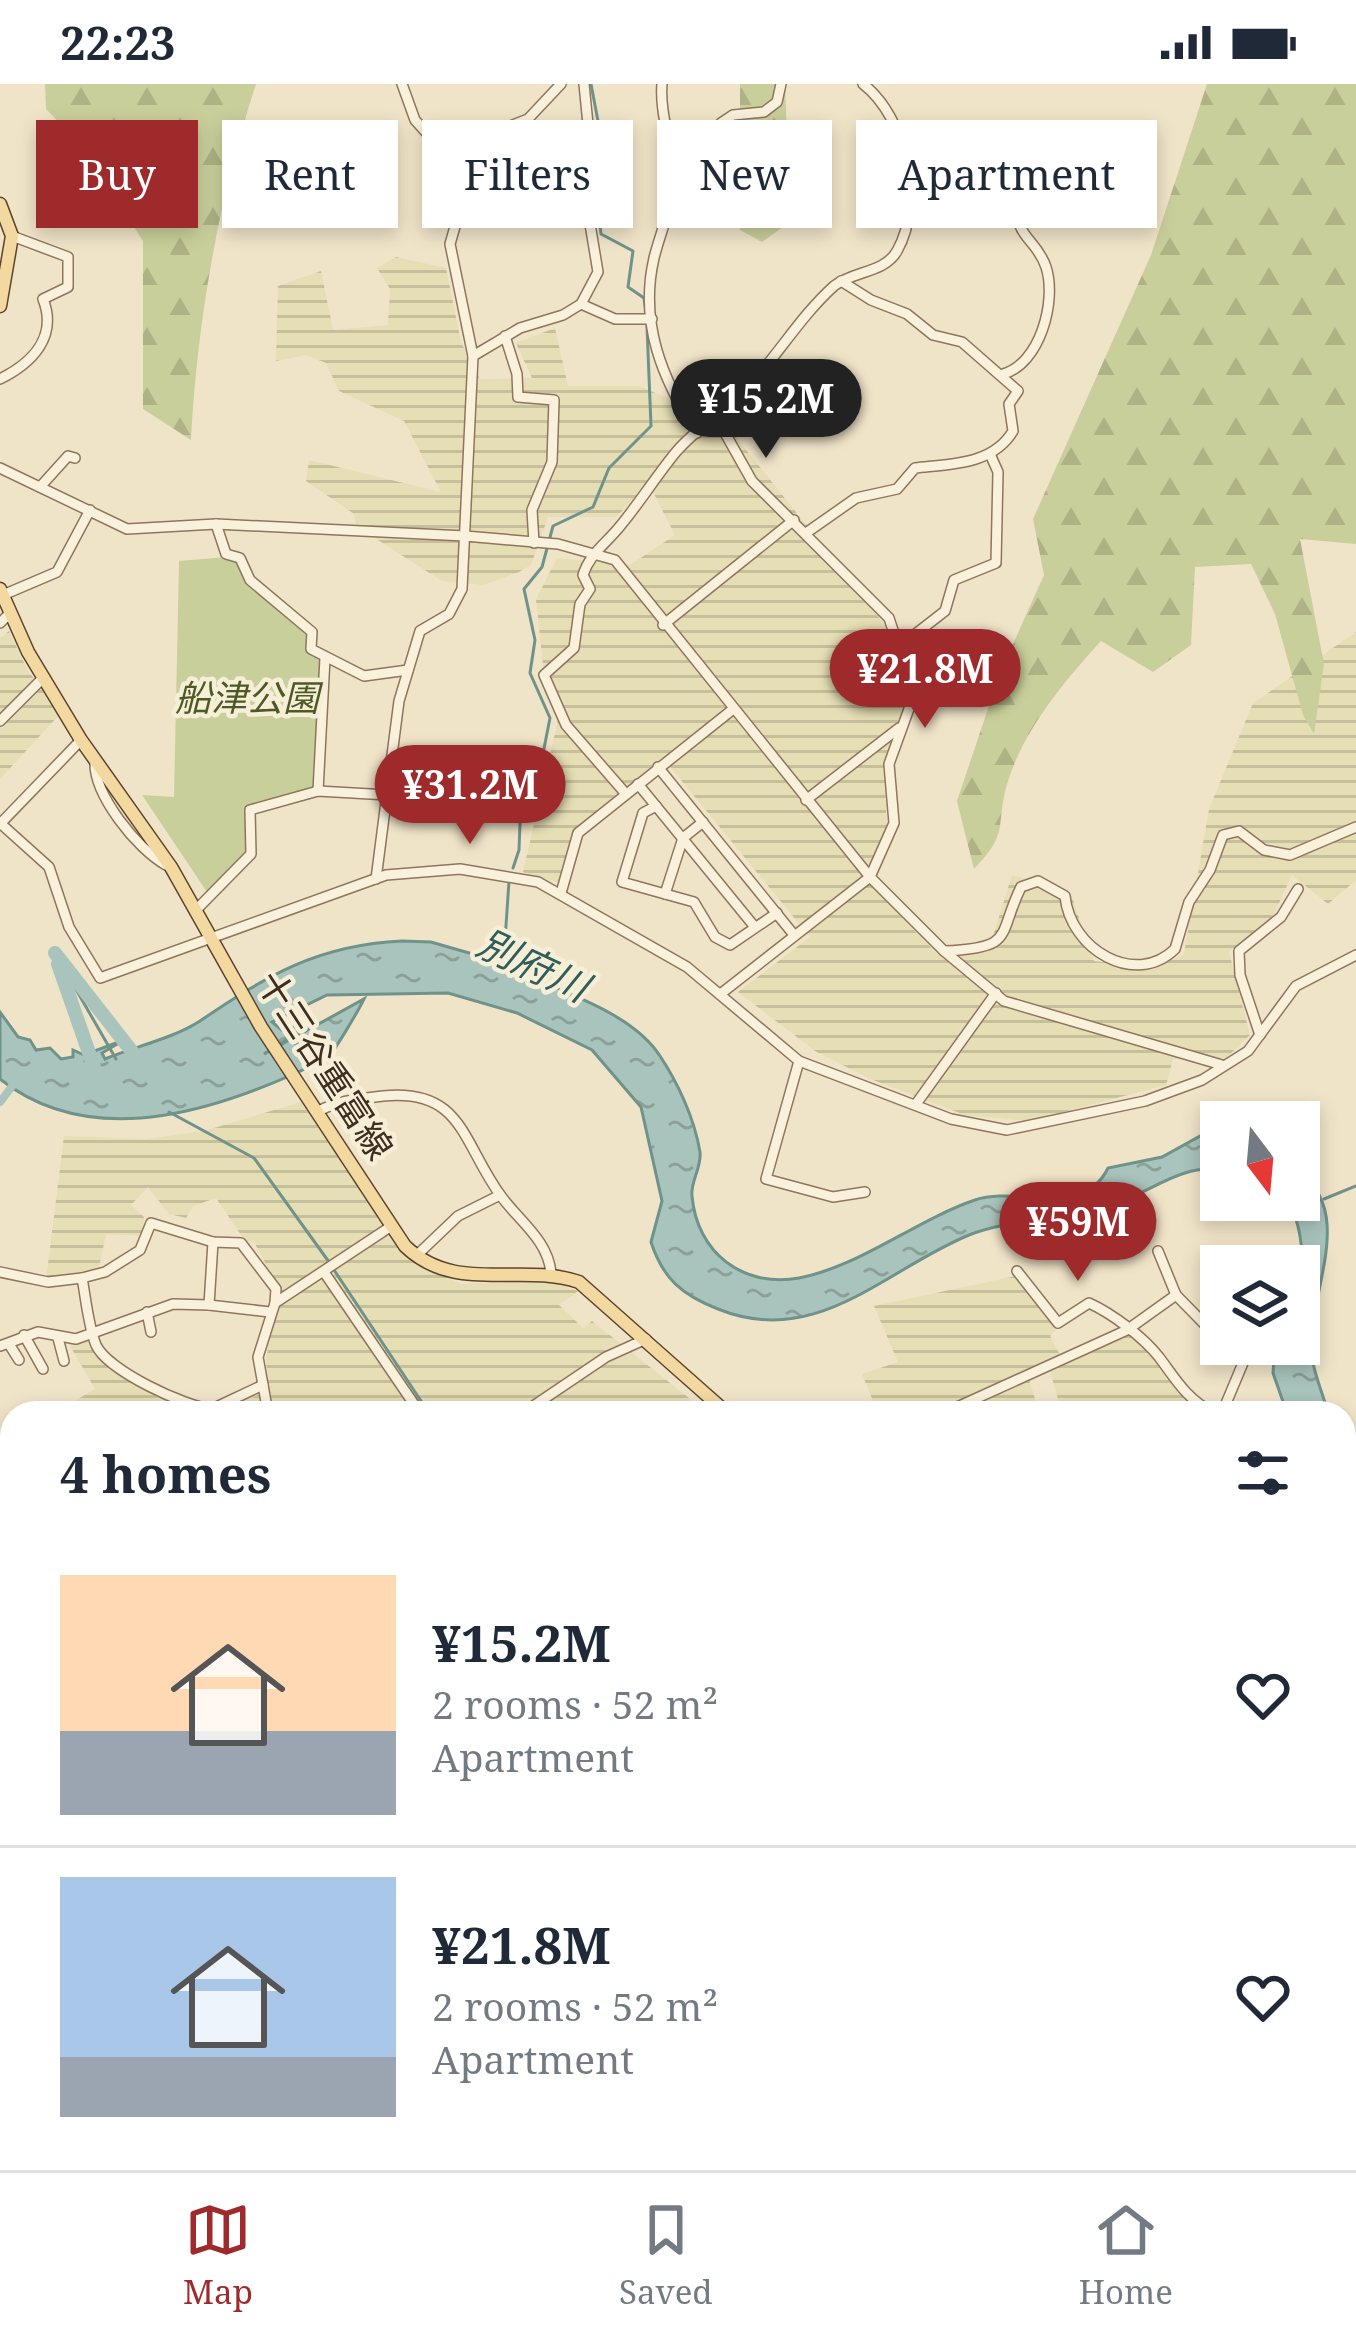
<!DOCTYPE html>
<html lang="en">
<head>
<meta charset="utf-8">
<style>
  :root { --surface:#fff; --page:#f6f6f7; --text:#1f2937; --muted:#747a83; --line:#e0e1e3; --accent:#9e2a2b }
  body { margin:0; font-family:"Noto Serif","Noto Sans JP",serif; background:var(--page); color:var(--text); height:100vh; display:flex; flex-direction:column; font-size:45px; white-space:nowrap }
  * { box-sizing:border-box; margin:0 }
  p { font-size:39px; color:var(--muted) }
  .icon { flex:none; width:66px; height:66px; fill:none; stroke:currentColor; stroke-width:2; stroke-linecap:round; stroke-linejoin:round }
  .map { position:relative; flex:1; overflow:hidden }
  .side { position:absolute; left:0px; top:1317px; width:1356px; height:771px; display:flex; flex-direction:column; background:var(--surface); border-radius:36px 36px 0 0; box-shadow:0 6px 18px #0003 }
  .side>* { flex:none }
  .guide { position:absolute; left:36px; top:36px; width:1284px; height:108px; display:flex; gap:24px }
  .needle { width:78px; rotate:164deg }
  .controls { position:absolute; left:1200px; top:1017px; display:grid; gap:24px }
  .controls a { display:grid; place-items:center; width:120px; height:120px; border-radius:0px; background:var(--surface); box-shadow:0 6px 18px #0003; font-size:60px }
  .price { position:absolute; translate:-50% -102px; padding:0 27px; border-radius:42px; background:var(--accent); color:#fff; font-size:39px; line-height:78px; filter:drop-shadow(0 3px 6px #0008) }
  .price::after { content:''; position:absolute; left:50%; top:72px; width:36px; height:27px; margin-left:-18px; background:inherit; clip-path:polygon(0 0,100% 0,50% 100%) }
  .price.active { background:#222; color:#fff }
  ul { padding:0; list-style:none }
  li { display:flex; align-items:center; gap:36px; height:300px; padding:0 60px }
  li+li { border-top:3px solid var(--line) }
  li span { display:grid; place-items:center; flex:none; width:336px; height:240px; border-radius:0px; color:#555 }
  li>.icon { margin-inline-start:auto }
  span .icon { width:144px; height:144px; fill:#fffc; stroke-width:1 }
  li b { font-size:51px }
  h2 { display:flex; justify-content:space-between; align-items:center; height:144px; padding:0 60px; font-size:51px }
  .pill { padding:0 42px; border-radius:0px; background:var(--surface); box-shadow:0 6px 18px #0003; font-size:42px; line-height:108px }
  .pill.active { background:var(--accent); color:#fff }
  .status { display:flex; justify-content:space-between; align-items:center; height:84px; padding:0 60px; background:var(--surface); direction:ltr }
  .status svg { height:33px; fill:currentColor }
  .menu { display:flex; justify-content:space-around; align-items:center; height:168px; border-top:3px solid var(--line); background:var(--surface); font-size:33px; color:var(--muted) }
  .menu a { display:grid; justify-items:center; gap:6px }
  .menu .active { color:var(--accent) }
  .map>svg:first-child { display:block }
</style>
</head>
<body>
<div class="status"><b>22:23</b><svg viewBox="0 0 49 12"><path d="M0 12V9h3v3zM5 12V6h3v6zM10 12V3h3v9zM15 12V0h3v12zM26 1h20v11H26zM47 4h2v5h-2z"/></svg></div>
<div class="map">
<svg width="1356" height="2086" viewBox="0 0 1356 2086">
  <defs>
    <pattern id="farmland-rules" width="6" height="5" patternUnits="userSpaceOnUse" patternTransform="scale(3)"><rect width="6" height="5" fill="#e6deb5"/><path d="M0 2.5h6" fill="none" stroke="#c6bf9b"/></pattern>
    <pattern id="forest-firs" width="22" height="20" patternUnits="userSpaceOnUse" patternTransform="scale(3)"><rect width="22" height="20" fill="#c9cf9b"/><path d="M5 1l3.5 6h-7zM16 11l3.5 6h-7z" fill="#aeb285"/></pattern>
    <pattern id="water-ripples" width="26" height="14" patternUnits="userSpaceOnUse" patternTransform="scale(3)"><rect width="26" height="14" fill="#a9c4bc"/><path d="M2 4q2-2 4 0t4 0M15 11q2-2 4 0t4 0" fill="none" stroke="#8ba098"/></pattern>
  </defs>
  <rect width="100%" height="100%" fill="#f0e4c8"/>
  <g fill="url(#farmland-rules)">
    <polygon points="396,173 446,184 461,258 480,295 532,294 516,259 555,244 568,302 639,302 724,338 864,513 887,544 908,606 885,696 887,749 875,806 940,873 988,868 1012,791 1071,810 1094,877 1155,884 1184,870 1209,725 1253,619 1356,548 1356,796 1328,820 1292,791 1273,832 1229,868 1250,951 1226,974 1173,975 1166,1001 1029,1037 965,1031 868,994 815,967 738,908 810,853 663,674 576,746 563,800 523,788 558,636 544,591 536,515 557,474 630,481 675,451 649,400 616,433 548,433 531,481 519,488 483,501 442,497 356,442 354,430 306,397 309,376 441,408 404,337 339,307 326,279 306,271 276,277 278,202 321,187 333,246 388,241 390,205 377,184"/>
    <polygon points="9,547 28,587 61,629 0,695 0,554"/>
    <polygon points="301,1018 408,1175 461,1200 546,1196 578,1207 559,1221 583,1244 592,1237 708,1329 54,1329 95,1305 69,1260 90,1254 102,1275 164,1318 203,1329 231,1324 268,1306 266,1277 274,1225 285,1216 254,1158 245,1157 216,1114 193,1122 186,1134 169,1130 148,1103 131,1121 144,1133 142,1152 106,1150 98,1188 46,1196 64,1052 146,1055 204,1047"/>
    <polygon points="1016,1192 1058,1244 1050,1252 1065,1280 1132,1250 1155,1271 1188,1319 1207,1329 1062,1329 1050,1287 1029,1295 1039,1329 878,1329 862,1290 898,1278 874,1222"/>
    <polygon points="12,1534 12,1658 0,1661 0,1537"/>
    <polygon points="1344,1644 1356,1644 1356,2085 1346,2086"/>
    <polygon points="697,2076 868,2076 873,2086 698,2086"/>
  </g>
  <g fill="url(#forest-firs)">
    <path d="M45,0H256C219,112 197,238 191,356L143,325V157L85,66L46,25Z"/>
    <polygon points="740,0 785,0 788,81 797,133 762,158 740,146"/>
    <path d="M1207,0H1356V460L1300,455L1324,580L1314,650L1303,631L1275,530L1251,480L1195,483L1191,561L1153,588L1101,557C1063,599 1024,645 1007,700C995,744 1010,748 974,785L957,717L1000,589L1044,491L1033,435L1151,171Z"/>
  </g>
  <polygon fill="#c9cf9b" points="226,473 238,476 248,498 310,549 311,568 321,575 313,707 247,723 248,769 207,808 142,711 174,713 179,477"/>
  <g fill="url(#water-ripples)" stroke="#6f938a" stroke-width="3">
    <path d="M402,857L431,858L497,877L504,869L512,885C558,907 631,927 660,972C676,996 694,1032 700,1068C702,1083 690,1098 692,1112C697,1169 743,1204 799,1194C861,1182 916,1136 975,1116C1016,1101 1083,1136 1108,1084L1162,1073L1202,1051L1221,1060V1086C1183,1080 1155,1105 1120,1118C1071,1137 1015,1133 969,1151C884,1186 817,1265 718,1225C682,1211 663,1195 651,1158L662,1117L641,1023L592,966L517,929L448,909L327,911L272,938L282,946L314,938L264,970L364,915C358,927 332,972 326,975C228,1023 96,1071 0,995V928L18,953L30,956L36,966L50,964L61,975L73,973V966L84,971L124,956L102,969L105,975C134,963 174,954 200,937C267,892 316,861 402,857Z"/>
    <path d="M1299,1089C1356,1128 1309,1209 1311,1266C1312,1286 1323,1309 1328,1329H1287L1273,1289L1275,1260H1299C1299,1216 1312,1155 1287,1116H1299Z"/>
  </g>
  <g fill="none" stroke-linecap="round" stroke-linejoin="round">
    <g stroke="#6f938a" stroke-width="3">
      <polyline points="591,0 601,53 596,105 601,150 633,167 628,203 644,214 646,228"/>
      <polyline points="513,784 519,766 521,713 539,690 550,634 530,589 535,556 524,505 542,483 553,442 593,423 609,384 651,342 647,243"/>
      <polyline points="55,869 116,975"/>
      <polyline points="504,871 509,797"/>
      <polyline points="169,1028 254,1074 329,1178"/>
      <polyline points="1324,1115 1356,1102"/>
      <polyline points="334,1186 429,1329"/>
      <polyline points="719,2086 724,2076"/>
    </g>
    <g stroke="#a9c4bc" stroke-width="8">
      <polyline points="0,1018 13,1001 10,994"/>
      <polyline points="0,1749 12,1743"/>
    </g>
    <g stroke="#a9c4bc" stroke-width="14">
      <polyline points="55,869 137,974 142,972"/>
      <polyline points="58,880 94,983"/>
    </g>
    <defs>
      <g id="minor">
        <path d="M662,0C659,34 676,69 673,101C671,125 660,150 654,174C639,239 662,295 697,349"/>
        <polyline points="450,66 528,35 561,0"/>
        <polyline points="671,86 709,65 721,39 733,31 764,28 777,18 781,0"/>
        <polyline points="911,97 1021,116 1037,109 1072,55"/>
        <polyline points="581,220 615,235 652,235"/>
        <polyline points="505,252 517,290 518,313 554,316 552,378 532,426 534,459"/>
        <polyline points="473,272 520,244 563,231 581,220 598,188 586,116 592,81 584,0"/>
        <path d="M1003,290C1040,280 1057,217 1046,183C1035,151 1013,156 1019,115"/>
        <path d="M0,295C32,279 58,253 43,215L68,203V173L12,152"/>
        <polyline points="716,333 752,397 889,534 914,611 889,680 894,739 870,793 723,908"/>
        <polyline points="0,384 127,445 216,440 465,452 558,460 615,476 870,793 944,867 1004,917 1222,981"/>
        <polyline points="40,403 68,372 75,374"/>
        <polyline points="216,440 226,470 240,474 250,496 312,548 311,565 364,592 408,586"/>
        <path d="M806,449L856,414L897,405L915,384C950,380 993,381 1013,347L1009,320L1018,307L962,258L933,251L907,230L871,216L841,197"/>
        <polyline points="3,511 57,488 90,426"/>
        <polyline points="0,539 10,529"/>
        <polyline points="663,541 794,436"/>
        <polyline points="900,562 945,527 954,496 996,479 998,388 990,370"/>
        <polyline points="0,637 43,594"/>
        <path d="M95,677C93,710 137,765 166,781"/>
        <polyline points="658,683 794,851"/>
        <polyline points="638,700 754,842"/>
        <polyline points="318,707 325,574"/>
        <path d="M626,710L566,641L544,591L574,564L580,520L590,505L583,491C590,469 606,460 621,441C640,418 657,391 676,368C700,340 734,322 757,293C783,263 804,229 834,202C852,187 885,189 897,167C925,118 906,33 863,0"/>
        <polyline points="806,716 899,644"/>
        <polyline points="656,722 643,729 622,798 694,818 715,853 730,861 777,829"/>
        <polyline points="0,739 49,783 69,843 100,894 386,791 460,785 538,798 687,883 799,977 951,1035 1007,1046 1145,1017 1202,996 1248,967 1296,902 1356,871"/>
        <polyline points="1,739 81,656"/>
        <polyline points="376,795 399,617 420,547 449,530 462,505 473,272 450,160 470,90 464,75 431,54 415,36 402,0"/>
        <polyline points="561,809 578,749 732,626"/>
        <polyline points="665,810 683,754 703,738"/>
        <polyline points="195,827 251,770 250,726 318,707 388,711"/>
        <path d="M944,867C1016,864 997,852 1021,803L1038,797L1065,812C1070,865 1135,904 1175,865L1189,818L1210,786L1223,751L1239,747L1264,766L1290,771L1356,743"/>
        <polyline points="1260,951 1240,891 1239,867 1281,833 1298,805"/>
        <polyline points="799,977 766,1095 833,1113 865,1108"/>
        <polyline points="916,1020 996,909"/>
        <path d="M319,1027C339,1016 360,1015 383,1012C463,1004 462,1059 501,1112C519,1137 548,1156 551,1189"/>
        <polyline points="213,1158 209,1221 270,1228"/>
        <polyline points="1158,1167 1176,1211"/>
        <polyline points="416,1172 458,1132 500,1111"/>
        <path d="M1017,1187L1058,1239L1089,1219C1113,1230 1143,1253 1159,1273C1177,1297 1186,1314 1213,1329"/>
        <polyline points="0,1188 48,1198 82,1194"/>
        <polyline points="324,1188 420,1329"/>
        <polyline points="147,1228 151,1248"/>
        <polyline points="24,1251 43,1285"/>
        <polyline points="58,1254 64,1277"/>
        <polyline points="9,1260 19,1276"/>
        <polyline points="0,1262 38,1248 76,1255 173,1220 209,1221"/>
        <path d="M263,1301L212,1325C185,1323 107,1286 96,1261C88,1241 86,1215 82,1194L105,1188L140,1166L151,1139L213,1158L241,1159L276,1205L275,1219"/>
        <polyline points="268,1329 258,1273 275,1219 390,1143"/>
        <polyline points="523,1329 606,1273 646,1255"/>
        <polyline points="944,1329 1127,1246 1176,1211 1221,1257"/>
        <polyline points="1222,1329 1243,1279 1225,1260"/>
        <polyline points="0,1369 12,1388"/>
        <polyline points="1344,1420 1356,1427"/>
        <polyline points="1344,1532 1356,1547"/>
        <polyline points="1344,1595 1356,1591"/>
        <polyline points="1344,1898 1356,1937"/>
        <polyline points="0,1960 12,1958"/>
        <polyline points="587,2076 591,2086"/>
        <polyline points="1249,2076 1296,2086"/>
        <polyline points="166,2086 174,2076"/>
        <polyline points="747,2086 750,2076"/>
        <polyline points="897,2086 908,2080"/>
      </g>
      <g id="major">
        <polyline points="0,120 12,152 0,222"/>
        <path d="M0,505L28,568L81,656L171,783L261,943L405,1162C456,1211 519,1178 579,1198L727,1329"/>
        <polyline points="1344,1640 1356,1640"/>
        <polyline points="0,1668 12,1667"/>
        <polyline points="906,2076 912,2086"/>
      </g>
    </defs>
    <use href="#minor" stroke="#8d765c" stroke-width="12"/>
    <use href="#major" stroke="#5b4430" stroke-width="15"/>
    <use href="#minor" stroke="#faf1dc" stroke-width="9"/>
    <use href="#major" stroke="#f3d9a0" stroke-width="12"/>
  </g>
  <g text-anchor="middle" stroke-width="9" stroke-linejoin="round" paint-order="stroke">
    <g font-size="36" font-style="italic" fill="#4d5a26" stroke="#f7eed8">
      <text x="247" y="627">船津公園</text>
    </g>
    <g font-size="36" fill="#3d2e20" stroke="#f7eed8">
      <text transform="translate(325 981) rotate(57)" y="13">十三谷重富線</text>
    </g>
    <g font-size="39" font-style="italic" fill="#2f5d5a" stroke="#f7eed8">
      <text transform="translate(533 881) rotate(25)" y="14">別府川</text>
    </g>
  </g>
</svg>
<div class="controls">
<a><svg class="needle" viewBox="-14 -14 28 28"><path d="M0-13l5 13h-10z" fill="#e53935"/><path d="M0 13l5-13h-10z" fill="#747a83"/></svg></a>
<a><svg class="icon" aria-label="layers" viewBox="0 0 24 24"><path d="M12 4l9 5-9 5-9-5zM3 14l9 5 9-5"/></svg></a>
</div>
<b class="price active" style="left:766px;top:377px">¥15.2M</b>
<b class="price" style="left:925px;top:647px">¥21.8M</b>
<b class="price" style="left:470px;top:763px">¥31.2M</b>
<b class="price" style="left:1078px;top:1200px">¥59M</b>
<div class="guide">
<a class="pill active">Buy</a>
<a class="pill">Rent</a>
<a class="pill">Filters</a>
<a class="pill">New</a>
<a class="pill">Apartment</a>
</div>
<section class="side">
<h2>4 homes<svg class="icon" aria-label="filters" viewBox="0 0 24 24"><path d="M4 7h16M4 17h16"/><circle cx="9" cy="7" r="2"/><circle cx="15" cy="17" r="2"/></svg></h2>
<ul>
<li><span style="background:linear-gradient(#ffd9b3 65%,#9aa5b1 0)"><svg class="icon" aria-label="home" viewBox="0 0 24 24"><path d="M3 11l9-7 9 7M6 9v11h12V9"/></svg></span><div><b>¥15.2M</b><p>2 rooms · 52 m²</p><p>Apartment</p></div><svg class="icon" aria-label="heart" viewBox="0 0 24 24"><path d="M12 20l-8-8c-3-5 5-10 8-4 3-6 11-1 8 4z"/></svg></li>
<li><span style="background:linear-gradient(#a9c7e8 75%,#9aa5b1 0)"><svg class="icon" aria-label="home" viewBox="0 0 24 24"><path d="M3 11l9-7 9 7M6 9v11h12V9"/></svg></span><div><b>¥21.8M</b><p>2 rooms · 52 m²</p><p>Apartment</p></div><svg class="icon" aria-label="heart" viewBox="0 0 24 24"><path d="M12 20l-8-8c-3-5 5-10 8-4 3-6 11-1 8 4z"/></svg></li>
</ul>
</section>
</div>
<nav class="menu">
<a class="active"><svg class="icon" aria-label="map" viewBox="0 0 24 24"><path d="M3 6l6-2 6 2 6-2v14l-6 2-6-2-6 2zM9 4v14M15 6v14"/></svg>Map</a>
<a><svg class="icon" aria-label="saved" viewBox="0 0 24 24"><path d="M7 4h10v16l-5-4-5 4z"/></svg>Saved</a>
<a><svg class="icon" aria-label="home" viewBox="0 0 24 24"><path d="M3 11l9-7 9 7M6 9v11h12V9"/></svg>Home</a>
</nav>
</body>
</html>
